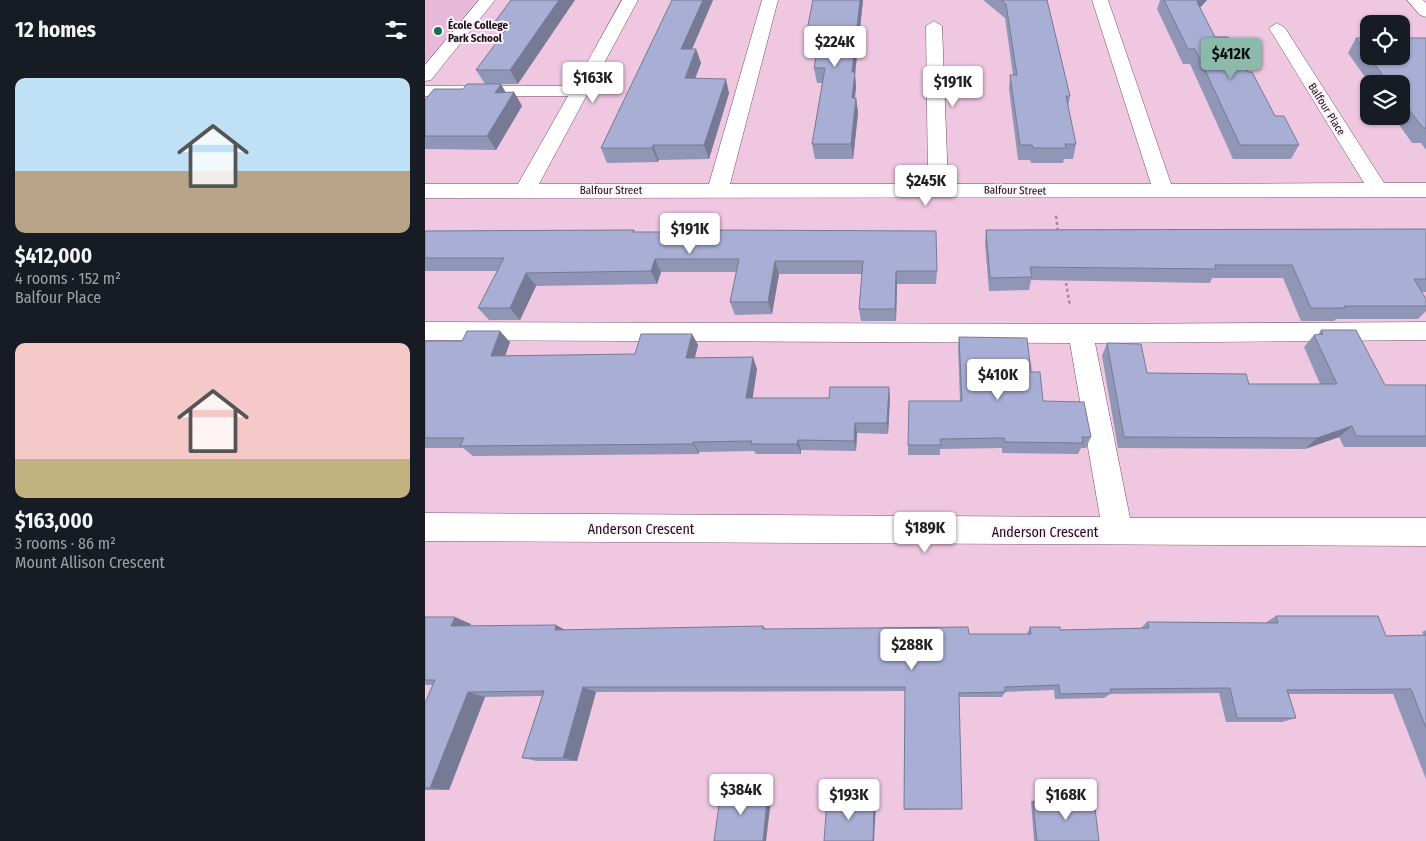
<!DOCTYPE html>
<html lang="en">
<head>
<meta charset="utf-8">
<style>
  :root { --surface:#171b24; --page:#20242c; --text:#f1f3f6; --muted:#9ea1a6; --accent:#8cbaaa }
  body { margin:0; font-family:"Fira Sans Condensed",sans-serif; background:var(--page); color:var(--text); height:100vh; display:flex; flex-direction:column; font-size:19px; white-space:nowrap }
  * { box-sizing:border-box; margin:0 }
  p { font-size:16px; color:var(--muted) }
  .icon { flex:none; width:28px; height:28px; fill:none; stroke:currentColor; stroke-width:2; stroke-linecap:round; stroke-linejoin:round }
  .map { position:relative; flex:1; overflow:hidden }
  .panel { display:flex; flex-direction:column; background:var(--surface); width:425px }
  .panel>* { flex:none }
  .controls { position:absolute; left:935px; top:15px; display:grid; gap:10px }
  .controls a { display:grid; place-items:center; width:50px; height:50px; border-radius:10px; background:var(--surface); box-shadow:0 1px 4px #0004; font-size:25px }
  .price { position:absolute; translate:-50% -42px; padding:0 11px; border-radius:5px; background:#fff; color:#222; font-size:16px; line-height:32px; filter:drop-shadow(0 1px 2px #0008) }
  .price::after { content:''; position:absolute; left:50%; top:30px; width:15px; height:11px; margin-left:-8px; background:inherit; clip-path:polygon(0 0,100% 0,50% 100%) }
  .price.on { background:var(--accent); color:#111 }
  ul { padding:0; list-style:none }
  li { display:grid; align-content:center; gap:10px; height:265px; padding:0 15px }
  li span { display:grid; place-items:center; height:155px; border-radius:10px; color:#555 }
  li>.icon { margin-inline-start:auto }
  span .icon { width:90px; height:90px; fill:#fffc; stroke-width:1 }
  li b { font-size:21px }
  h2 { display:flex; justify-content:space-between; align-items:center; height:60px; padding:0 15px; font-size:21px }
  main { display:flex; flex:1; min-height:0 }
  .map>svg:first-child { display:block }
</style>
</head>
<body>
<main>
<section class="panel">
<h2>12 homes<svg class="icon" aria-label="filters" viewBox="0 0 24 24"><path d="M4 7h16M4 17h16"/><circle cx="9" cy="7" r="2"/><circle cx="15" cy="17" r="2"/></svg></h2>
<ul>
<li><span style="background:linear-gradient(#bfe0f5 60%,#b9a48a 0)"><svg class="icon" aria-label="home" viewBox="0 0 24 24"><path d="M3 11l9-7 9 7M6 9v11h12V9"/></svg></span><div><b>$412,000</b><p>4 rooms · 152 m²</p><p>Balfour Place</p></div></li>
<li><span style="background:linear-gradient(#f6c9c9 75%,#c2b280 0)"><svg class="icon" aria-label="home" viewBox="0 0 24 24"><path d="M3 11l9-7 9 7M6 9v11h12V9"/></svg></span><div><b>$163,000</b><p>3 rooms · 86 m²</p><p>Mount Allison Crescent</p></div></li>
</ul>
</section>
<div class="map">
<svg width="1001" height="841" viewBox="0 0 1001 841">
  <rect width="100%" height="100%" fill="#efc7e1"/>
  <polygon fill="#e7b8d7" points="0,0 52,0 0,62"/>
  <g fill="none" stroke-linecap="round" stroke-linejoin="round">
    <defs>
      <g id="minor">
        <polygon points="54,0 70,0 6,80 0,81 0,65"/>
        <polygon points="197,0 213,0 114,184 284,184 337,0 353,0 305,184 503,184 501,26 509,21 517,26 523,184 726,184 667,0 683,0 746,184 939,183 844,28 852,23 860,28 959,183 1001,183 1001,197 0,198 0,184 93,184 143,96 0,96 0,86 149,86"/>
        <polygon points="982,0 998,0 1001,3 1001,17 995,15"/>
        <polygon points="0,322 656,324 1001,322 1001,340 670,343 705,518 1001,518 1001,546 0,541 0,513 675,517 645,343 0,340"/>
      </g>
    </defs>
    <use href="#minor" stroke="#704e65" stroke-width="1"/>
    <g stroke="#a7889c" stroke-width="2.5" stroke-dasharray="3 3" stroke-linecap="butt">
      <polyline points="631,216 633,232"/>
      <polyline points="640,277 645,306"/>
    </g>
    <use href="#minor" fill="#fff" fill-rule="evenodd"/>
  </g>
  <g fill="#9196b7">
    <polygon points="86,0 93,84 60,84 51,70 76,37 69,23"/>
    <polygon points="247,0 288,0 267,49 271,49 276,63 270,78 304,93 284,159 234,160 233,162 182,163 176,148"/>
    <polygon points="388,0 438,0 430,74 431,87 430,98 431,98 433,113 428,159 390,159 387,144 397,83 392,83 389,68 393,49 383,49 381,35"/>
    <polygon points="558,0 622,0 645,96 643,108 651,144 648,159 639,159 638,163 606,163 605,160 593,160 584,89 585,75 588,75 580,18"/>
    <polygon points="735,0 782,0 775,8 790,37 823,72 850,116 874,145 866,159 808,159 765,64 758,64 732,9"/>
    <polygon points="931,38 1001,38 1001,150 996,143 987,143 968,116 976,116 976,84 945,84 923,53"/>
    <polygon points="89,92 97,106 71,150 0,149 0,100 81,93"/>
    <polygon points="1001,229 1001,292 997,292 1001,299 1001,311 993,319 911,319 909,321 876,321 858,278 787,278 785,283 606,280 604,290 564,291 560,243 561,230"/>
    <polygon points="209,230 210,232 512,271 511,284 472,284 471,321 436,321 434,309 437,274 354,274 347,314 310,315 305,302 311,272 236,272 232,284 111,286 95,320 64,320 53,308 72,271 0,271 0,231"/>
    <polygon points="896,330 960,385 1001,385 1001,447 919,447 914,437 880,449 693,448 677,356 682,343 722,373 824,384 895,384 879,347 889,335 893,335"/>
    <polygon points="267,334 273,345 269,358 332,369 327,398 465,398 463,434 432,433 431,451 376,450 376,454 331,454 329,451 274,452 274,454 48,456 38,448 0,448 0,341 85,342 80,356 210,354"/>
    <polygon points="534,337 606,372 618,401 666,437 661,448 656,448 653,454 577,453 577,448 515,449 515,455 483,455 483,445 535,401 533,348"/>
    <polygon points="851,616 961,636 999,635 997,632 1001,630 1001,779 968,694 864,694 871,718 857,722 801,722 794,693 685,694 679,698 630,699 629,690 580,692 577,697 534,697 537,809 480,810 479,809 480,691 171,692 152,761 112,761 97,758 117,696 60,697 24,790 0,790 0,703 8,685 0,685 0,617 46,624 45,626 140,630 338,626 341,629 544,634 602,634 605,627 635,630 716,628 722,622 840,623"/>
    <polygon points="606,801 608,801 674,841 609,841"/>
  </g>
  <g fill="#767a95">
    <polygon points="134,0 150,0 93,84 85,70"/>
    <polygon points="278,0 288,0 261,63 256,49"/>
    <polygon points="435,0 438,0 430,74 431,87 428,113 427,98 427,72"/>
    <polygon points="773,0 782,0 767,16 772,2"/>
    <polygon points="271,49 276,63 265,92 260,78"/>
    <polygon points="301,79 304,93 284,159 279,145"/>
    <polygon points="76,84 84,98 70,93"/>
    <polygon points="89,92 97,106 71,150 62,136"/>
    <polygon points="431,98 433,113 428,159 426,144"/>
    <polygon points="228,145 234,160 233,162 227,148"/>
    <polygon points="230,259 236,272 232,284 226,271"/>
    <polygon points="350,261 354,274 347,314 343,302"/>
    <polygon points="471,271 472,284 471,321 470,309"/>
    <polygon points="101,273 111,286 95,320 85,308"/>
    <polygon points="75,331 85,342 76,367 66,356"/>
    <polygon points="267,334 273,345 267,370 261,358"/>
    <polygon points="328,357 332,369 326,409 321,398"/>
    <polygon points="464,387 465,398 463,434 462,423"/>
    <polygon points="430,423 432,433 431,451 429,441"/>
    <polygon points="927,426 914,437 880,449 892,438"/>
    <polygon points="373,440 376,450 376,454 372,444"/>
    <polygon points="268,442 274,452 274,454 268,444"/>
    <polygon points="30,617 46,624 42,633 26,626"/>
    <polygon points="131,625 144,632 130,630"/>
    <polygon points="158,687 171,692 152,761 138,758"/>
    <polygon points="43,692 60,697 24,790 5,788"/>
    <polygon points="343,791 347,792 341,841 338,841"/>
    <polygon points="449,802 451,803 449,841 448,841"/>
  </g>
  <g fill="#a9aed5" stroke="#767a95">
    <polygon points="86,0 134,0 85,70 51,70 86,23 69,23"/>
    <polygon points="247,0 278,0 256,49 271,49 260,78 301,79 279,145 228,145 227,148 176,148"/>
    <polygon points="388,0 435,0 427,72 430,72 427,98 431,98 426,144 387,144 400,68 389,68 395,35 381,35"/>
    <polygon points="576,0 622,0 645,96 641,96 651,144 640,144 641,148 608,148 607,145 595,145 585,75 592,75 581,4"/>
    <polygon points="739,0 773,0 772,2 790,37 803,37 823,72 827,72 850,116 859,116 874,145 815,145 770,49 763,49"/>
    <polygon points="931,38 944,38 944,56"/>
    <polygon points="976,38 1001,38 1001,128 998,128 976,99 976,84 964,84 944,56 976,56"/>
    <polygon points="42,84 76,84 70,93 89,92 62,136 0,136 0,100 9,89 38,89"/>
    <polygon points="1001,229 1001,279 989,279 1001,299 1001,306 919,306 920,308 886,308 867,265 790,265 791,269 605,267 607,277 565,278 561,230"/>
    <polygon points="209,230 208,232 281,232 282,230 511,231 512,271 471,271 470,309 434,309 438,261 350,261 343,302 305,302 314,259 230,259 226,271 101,273 85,308 53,308 79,258 0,258 0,231"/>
    <polygon points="896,330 931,330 960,385 1001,385 1001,436 931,436 927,426 892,438 699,437 682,343 716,344 722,373 821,374 824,384 912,384 889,335 898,334"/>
    <polygon points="42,331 75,331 66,356 210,354 216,334 267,334 261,358 328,357 321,398 404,398 405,387 464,387 462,423 430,423 429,441 373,440 372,444 326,444 327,441 268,442 268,444 35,446 39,438 0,438 0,341 37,341"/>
    <polygon points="534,337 602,338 606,372 615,372 618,401 659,402 666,437 657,437 658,443 580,442 579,438 515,439 516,445 483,445 484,401 537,401"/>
    <polygon points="851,616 953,616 961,636 1001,635 1001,728 986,689 862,690 871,718 812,718 805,688 685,689 686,693 635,694 634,685 580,687 580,692 534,693 537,809 479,809 480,687 158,687 138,758 97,758 119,691 43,692 5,788 0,788 0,703 10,680 0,680 0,617 30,617 26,626 131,625 130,630 338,626 338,629 543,627 544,634 606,634 605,627 635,627 635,630 724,628 722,622 853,623"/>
    <polygon points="296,791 343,791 338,841 289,841"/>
    <polygon points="669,800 674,841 612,841 608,801"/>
    <polygon points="402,801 449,802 448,841 399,841"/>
  </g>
  <circle fill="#10744c" stroke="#fef2fa" stroke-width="2" cx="13" cy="31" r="5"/>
  <g text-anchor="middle" stroke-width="4" stroke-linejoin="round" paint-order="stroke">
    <g font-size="11" font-weight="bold" fill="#1a0d16" stroke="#fef2fa" text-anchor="start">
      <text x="23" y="29">École College<tspan x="23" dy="13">Park School</tspan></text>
    </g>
    <g font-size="11" fill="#1a0d16" stroke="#fef2fa">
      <text transform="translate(902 109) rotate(58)" y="4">Balfour Place</text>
      <text x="186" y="194">Balfour Street</text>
      <text transform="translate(590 190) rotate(1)" y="4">Balfour Street</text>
    </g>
    <g font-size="14" fill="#1a0d16" stroke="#fef2fa">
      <text x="216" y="534">Anderson Crescent</text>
      <text x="620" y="537">Anderson Crescent</text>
    </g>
  </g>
</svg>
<div class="controls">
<a><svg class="icon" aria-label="locate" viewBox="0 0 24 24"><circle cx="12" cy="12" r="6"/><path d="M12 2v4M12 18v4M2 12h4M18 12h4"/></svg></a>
<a><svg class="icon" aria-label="layers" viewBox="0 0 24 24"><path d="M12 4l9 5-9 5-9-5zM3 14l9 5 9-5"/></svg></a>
</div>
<b class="price" style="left:410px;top:68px">$224K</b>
<b class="price on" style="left:806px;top:80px">$412K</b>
<b class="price" style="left:168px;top:104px">$163K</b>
<b class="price" style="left:528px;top:108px">$191K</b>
<b class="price" style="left:501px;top:207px">$245K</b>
<b class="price" style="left:265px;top:255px">$191K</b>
<b class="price" style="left:573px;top:401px">$410K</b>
<b class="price" style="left:500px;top:554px">$189K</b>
<b class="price" style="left:487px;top:671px">$288K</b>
<b class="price" style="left:316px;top:816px">$384K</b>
<b class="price" style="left:424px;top:821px">$193K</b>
<b class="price" style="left:641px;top:821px">$168K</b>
</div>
</main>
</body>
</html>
